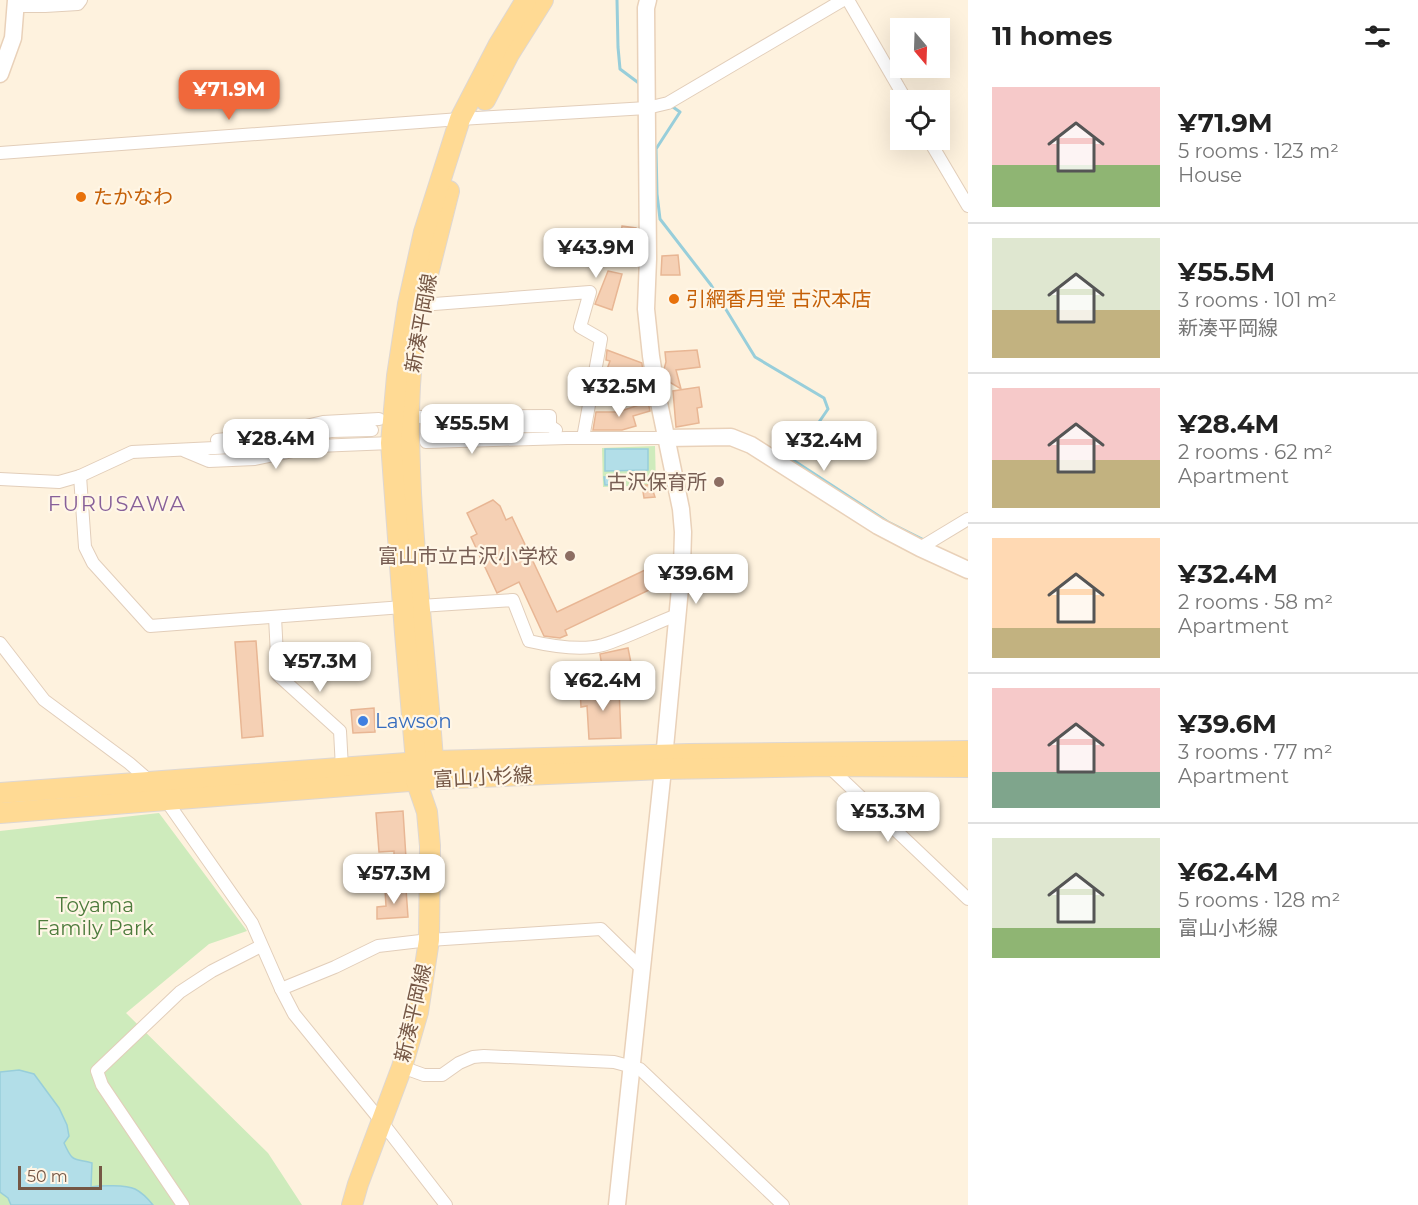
<!DOCTYPE html>
<html lang="en">
<head>
<meta charset="utf-8">
<style>
  :root { --surface:#fff; --page:#f2f2f2; --text:#222; --muted:#767676; --line:#e0e0e0; --accent:#f0683b }
  body { margin:0; font-family:Montserrat,"Noto Sans JP",sans-serif; background:var(--page); color:var(--text); height:100vh; display:flex; flex-direction:column; font-size:22px; white-space:nowrap }
  * { box-sizing:border-box; margin:0 }
  p { font-size:20px; color:var(--muted) }
  .icon { flex:none; width:33px; height:33px; fill:none; stroke:currentColor; stroke-width:2; stroke-linecap:round; stroke-linejoin:round }
  .map { position:relative; flex:1; overflow:hidden }
  .drawer { display:flex; flex-direction:column; background:var(--surface); width:450px }
  .drawer>* { flex:none }
  .needle { width:39px; rotate:161deg }
  .fabs { position:absolute; left:890px; top:18px; display:grid; gap:12px }
  .fabs a { display:grid; place-items:center; width:60px; height:60px; border-radius:0px; background:var(--surface); box-shadow:0 6px 24px #0002; font-size:30px }
  .scale { position:absolute; left:18px; bottom:15px; width:84px; box-sizing:border-box; padding-left:6px; border:3px solid #755745; border-top:0; font-size:16px; line-height:21px; white-space:nowrap; color:#755745; -webkit-text-stroke:4px #fff6e6; paint-order:stroke }
  .price { position:absolute; translate:-50% -51px; padding:0 14px; border-radius:12px; background:#fff; color:#222; font-size:20px; line-height:39px; filter:drop-shadow(0 2px 3px #0008) }
  .price::after { content:''; position:absolute; left:50%; top:36px; width:18px; height:14px; margin-left:-9px; background:inherit; clip-path:polygon(0 0,100% 0,50% 100%) }
  .price.selected { background:var(--accent); color:#fff }
  ul { padding:0; list-style:none }
  li { display:flex; align-items:center; gap:18px; height:150px; padding:0 24px }
  li+li { border-top:2px solid var(--line) }
  li span { display:grid; place-items:center; flex:none; width:168px; height:120px; border-radius:0px; color:#555 }
  li>.icon { margin-inline-start:auto }
  span .icon { width:72px; height:72px; fill:#fffc; stroke-width:1 }
  li b { font-size:26px }
  h2 { display:flex; justify-content:space-between; align-items:center; height:72px; padding:0 24px; font-size:26px }
  main { display:flex; flex:1; min-height:0 }
  .map>svg:first-child { display:block }
</style>
</head>
<body>
<main>
<div class="map">
<svg width="968" height="1205" viewBox="0 0 968 1205">
  <rect width="100%" height="100%" fill="#fef2de"/>
  <g fill="#ceebbc">
    <polygon points="655,446 656,485 603,487 602,448"/>
    <polygon points="159,813 247,931 209,944 126,1013 268,1153 302,1205 0,1205 0,831"/>
  </g>
  <g fill="#b2dee8" stroke="#98ceda" stroke-width="1.5">
    <polygon points="605,449 648,449 648,470 605,471"/>
    <polygon points="623,476 623,484 605,485 604,477"/>
    <path d="M19,1070L34,1074L59,1108L67,1125L69,1136L64,1143C73,1163 73,1158 92,1163L91,1187C101,1185 126,1185 135,1189C141,1192 149,1200 153,1205H11L8,1198L0,1192V1072Z"/>
  </g>
  <g fill="none" stroke-linecap="round" stroke-linejoin="round">
    <g stroke="#98ceda" stroke-width="3">
      <polyline points="617,0 618,47 620,69 640,84"/>
      <polyline points="670,105 680,112 656,149 657,194 660,219 711,285 755,357 824,398 828,409 793,460 888,522 924,540"/>
    </g>
  </g>
  <g fill="#f5d0b4" stroke="#e8b694" stroke-width="1.5">
    <polygon points="622,226 636,228 635,245 620,242"/>
    <polygon points="678,255 680,275 661,275 662,256"/>
    <polygon points="608,271 622,274 612,310 595,304"/>
    <polygon points="607,350 642,363 643,375 636,370 627,392 602,383 610,361 606,360"/>
    <polygon points="697,350 700,367 676,370 681,389 666,380 664,369 666,362 665,352"/>
    <polygon points="699,387 702,407 697,408 699,423 676,427 673,391"/>
    <polygon points="648,402 650,411 633,416 636,426 622,430 593,430 596,412 618,412"/>
    <polygon points="642,485 651,485 655,497 644,498"/>
    <polygon points="493,500 500,506 506,520 512,517 557,612 666,560 671,571 670,580 565,630 567,635 560,638 544,636 519,582 497,593 471,537 477,534 467,513"/>
    <polygon points="256,641 263,736 242,738 235,642"/>
    <polygon points="628,648 632,668 603,673 600,654"/>
    <polygon points="619,687 621,738 589,739 587,706 581,707 580,689"/>
    <polygon points="374,708 375,732 353,733 351,710"/>
    <polygon points="403,811 406,858 394,859 394,851 379,852 376,813"/>
    <polygon points="406,889 408,917 377,919 377,907 386,906 385,890"/>
  </g>
  <g fill="none" stroke-linecap="round" stroke-linejoin="round">
    <defs>
      <g id="street">
        <polyline points="848,0 906,100"/>
        <polyline points="16,6 45,6 78,4 81,0"/>
        <polyline points="929,140 968,206"/>
        <polyline points="0,153 460,119 647,108 668,103 843,0"/>
        <polyline points="421,305 590,292 580,327 601,339 583,438"/>
        <polyline points="420,417 550,416 550,426"/>
        <polyline points="427,417 426,442 567,438 666,438"/>
        <polyline points="436,427 550,426 556,430"/>
        <polyline points="217,440 271,434 323,422 379,419"/>
        <polyline points="185,451 209,461 255,459 317,446 391,443"/>
        <polyline points="80,476 85,547 93,563 150,626 403,607"/>
        <polyline points="0,479 59,482 80,476 132,452 256,446 331,431 372,430"/>
        <polyline points="920,548 968,519"/>
        <path d="M420,606L513,600L529,641C551,646 582,651 603,645C628,637 653,624 677,615"/>
        <polyline points="275,617 278,675 340,731 342,768"/>
        <polyline points="0,643 44,700 129,763 152,783"/>
        <polyline points="828,766 968,899"/>
        <polyline points="163,796 252,923 281,989 294,1014 381,1121 446,1205"/>
        <polyline points="281,989 335,967 378,946 429,940 601,929 642,969"/>
        <polyline points="402,1067 424,1075 442,1075 459,1063 473,1057 484,1056 614,1062 640,1069 783,1205"/>
        <polyline points="183,1205 102,1085 97,1071 180,992 212,971 261,946"/>
      </g>
      <g id="secondary">
        <polyline points="0,74 13,38 16,0"/>
        <polyline points="666,438 731,437 751,445 878,526 920,548 968,570"/>
        <polyline points="617,1205 663,769 682,567 683,532 681,509 657,393 651,356 646,309 648,259 646,8 648,0"/>
      </g>
      <g id="primary">
        <polyline points="485,100 509,54 543,0"/>
        <polyline points="421,302 449,191"/>
        <path d="M413,352C407,399 409,446 411,493C416,587 428,680 434,774"/>
        <polyline points="0,793 434,761 689,754 968,751"/>
        <polyline points="0,813 435,779 663,769 828,766 968,767"/>
        <polyline points="352,1205 358,1184 402,1067 418,1012 429,940 430,846 427,812 416,780 416,762 405,633 391,443 397,376 408,304 424,232 460,119 498,46 526,0"/>
      </g>
    </defs>
    <use href="#street" stroke="#e2ceba" stroke-width="14"/>
    <use href="#secondary" stroke="#e9d1b9" stroke-width="19"/>
    <use href="#primary" stroke="#ded7d2" stroke-width="22"/>
    <use href="#street" stroke="#fff" stroke-width="12"/>
    <use href="#secondary" stroke="#fff" stroke-width="16"/>
    <use href="#primary" stroke="#ffda94" stroke-width="20"/>
  </g>
  <g fill="#e8710a" stroke="#fff6e6" stroke-width="2">
    <circle cx="81" cy="197" r="6"/>
    <circle cx="674" cy="299" r="6"/>
  </g>
  <g fill="#8d6e63" stroke="#fff6e6" stroke-width="2">
    <circle cx="719" cy="482" r="6"/>
    <circle cx="570" cy="556" r="6"/>
  </g>
  <circle fill="#3f7fe0" stroke="#fff6e6" stroke-width="2" cx="363" cy="721" r="6"/>
  <g text-anchor="middle" stroke-width="4.5" stroke-linejoin="round" paint-order="stroke">
    <g font-size="20" fill="#c56008" stroke="#fff6e6" text-anchor="start">
      <text x="93" y="204">たかなわ</text>
      <text x="686" y="306">引網香月堂 古沢本店</text>
    </g>
    <g font-size="20" fill="#755745" stroke="#fff6e6">
      <text transform="translate(421 323) rotate(-80)" y="7">新湊平岡線</text>
      <text transform="translate(483 777) rotate(-3)" y="7">富山小杉線</text>
      <text transform="translate(413 1013) rotate(-77)" y="7">新湊平岡線</text>
    </g>
    <g font-size="20" fill="#785e54" stroke="#fff6e6" text-anchor="end">
      <text x="707" y="489">古沢保育所</text>
      <text x="558" y="563">富山市立古沢小学校</text>
    </g>
    <g font-size="20" fill="#366cbe" stroke="#fff6e6" text-anchor="start">
      <text x="375" y="728">Lawson</text>
    </g>
    <g font-size="20" fill="#4d7b3c" stroke="#fff6e6">
      <text x="95" y="912">Toyama<tspan x="95" dy="23">Family Park</tspan></text>
    </g>
    <g font-size="21" letter-spacing="1.5" fill="#876099" stroke="#fff6e6">
      <text x="117" y="511">FURUSAWA</text>
    </g>
  </g>
</svg>
<div class="fabs">
<a><svg class="needle" viewBox="-14 -14 28 28"><path d="M0-13l5 13h-10z" fill="#e53935"/><path d="M0 13l5-13h-10z" fill="#767676"/></svg></a>
<a><svg class="icon" aria-label="locate" viewBox="0 0 24 24"><circle cx="12" cy="12" r="6"/><path d="M12 2v4M12 18v4M2 12h4M18 12h4"/></svg></a>
</div>
<div class="scale">50 m</div>
<b class="price selected" style="left:229px;top:121px">¥71.9M</b>
<b class="price" style="left:596px;top:279px">¥43.9M</b>
<b class="price" style="left:619px;top:418px">¥32.5M</b>
<b class="price" style="left:472px;top:455px">¥55.5M</b>
<b class="price" style="left:276px;top:470px">¥28.4M</b>
<b class="price" style="left:824px;top:472px">¥32.4M</b>
<b class="price" style="left:696px;top:605px">¥39.6M</b>
<b class="price" style="left:320px;top:693px">¥57.3M</b>
<b class="price" style="left:603px;top:712px">¥62.4M</b>
<b class="price" style="left:888px;top:843px">¥53.3M</b>
<b class="price" style="left:394px;top:905px">¥57.3M</b>
</div>
<section class="drawer">
<h2>11 homes<svg class="icon" aria-label="filters" viewBox="0 0 24 24"><path d="M4 7h16M4 17h16"/><circle cx="9" cy="7" r="2"/><circle cx="15" cy="17" r="2"/></svg></h2>
<ul>
<li><span style="background:linear-gradient(#f6c9c9 65%,#8fb573 0)"><svg class="icon" aria-label="home" viewBox="0 0 24 24"><path d="M3 11l9-7 9 7M6 9v11h12V9"/></svg></span><div><b>¥71.9M</b><p>5 rooms · 123 m²</p><p>House</p></div></li>
<li><span style="background:linear-gradient(#dfe7d0 60%,#c2b280 0)"><svg class="icon" aria-label="home" viewBox="0 0 24 24"><path d="M3 11l9-7 9 7M6 9v11h12V9"/></svg></span><div><b>¥55.5M</b><p>3 rooms · 101 m²</p><p>新湊平岡線</p></div></li>
<li><span style="background:linear-gradient(#f6c9c9 60%,#c2b280 0)"><svg class="icon" aria-label="home" viewBox="0 0 24 24"><path d="M3 11l9-7 9 7M6 9v11h12V9"/></svg></span><div><b>¥28.4M</b><p>2 rooms · 62 m²</p><p>Apartment</p></div></li>
<li><span style="background:linear-gradient(#ffd9b3 75%,#c2b280 0)"><svg class="icon" aria-label="home" viewBox="0 0 24 24"><path d="M3 11l9-7 9 7M6 9v11h12V9"/></svg></span><div><b>¥32.4M</b><p>2 rooms · 58 m²</p><p>Apartment</p></div></li>
<li><span style="background:linear-gradient(#f6c9c9 70%,#7fa58c 0)"><svg class="icon" aria-label="home" viewBox="0 0 24 24"><path d="M3 11l9-7 9 7M6 9v11h12V9"/></svg></span><div><b>¥39.6M</b><p>3 rooms · 77 m²</p><p>Apartment</p></div></li>
<li><span style="background:linear-gradient(#dfe7d0 75%,#8fb573 0)"><svg class="icon" aria-label="home" viewBox="0 0 24 24"><path d="M3 11l9-7 9 7M6 9v11h12V9"/></svg></span><div><b>¥62.4M</b><p>5 rooms · 128 m²</p><p>富山小杉線</p></div></li>
</ul>
</section>
</main>
</body>
</html>
